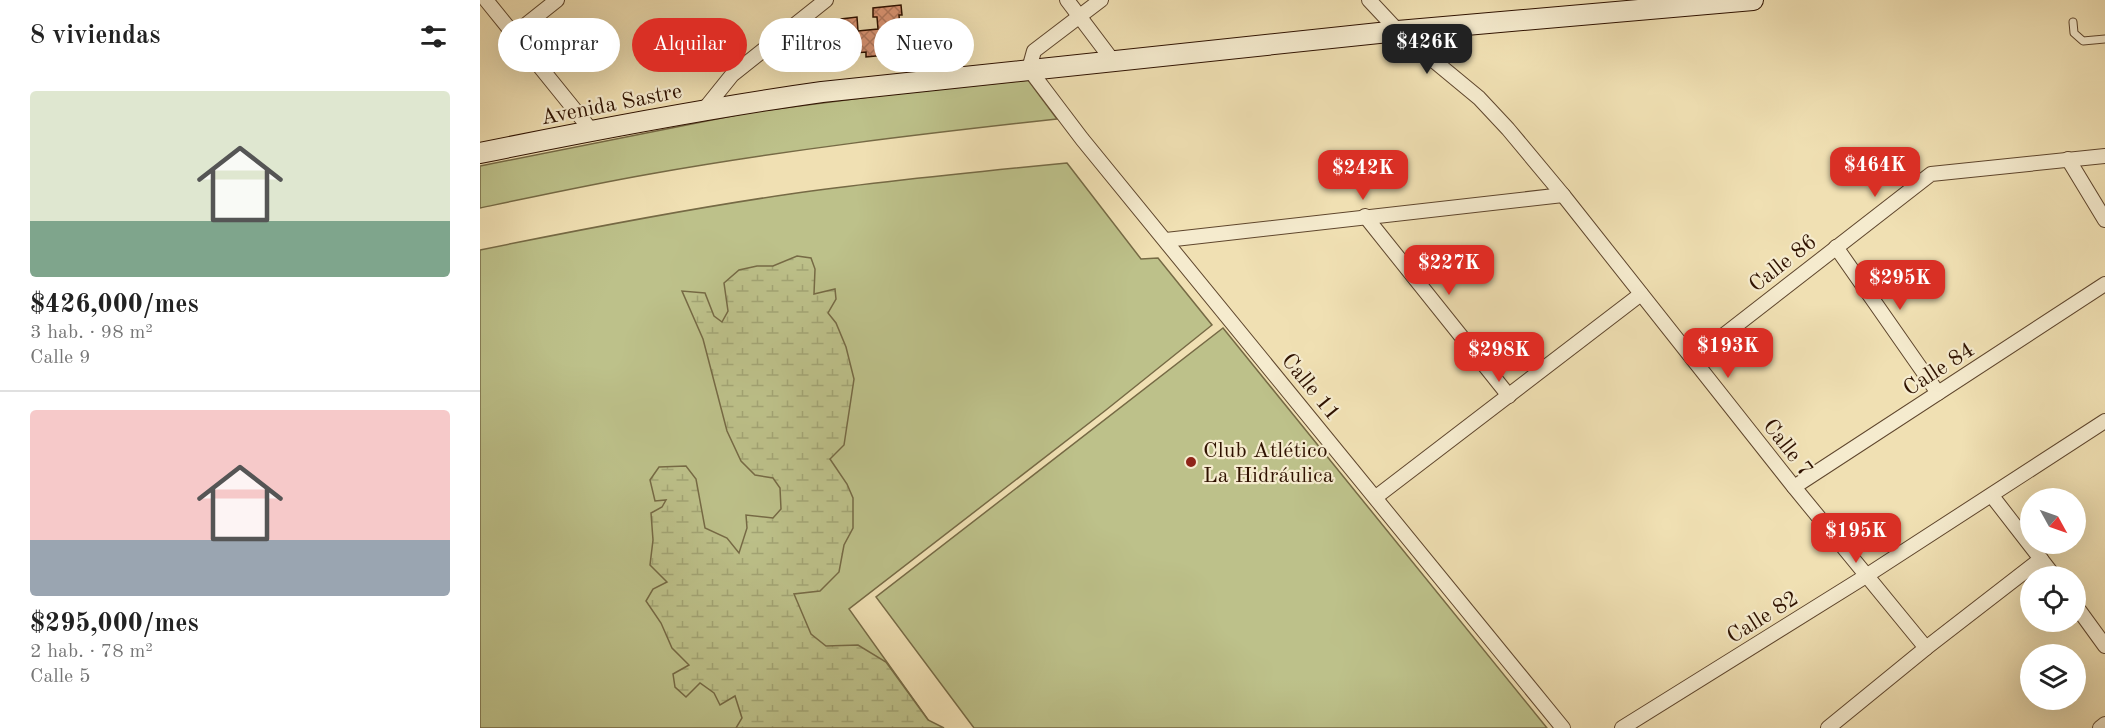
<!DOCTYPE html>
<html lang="es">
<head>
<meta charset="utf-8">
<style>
  :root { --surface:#fff; --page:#f6f6f6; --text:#222; --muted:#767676; --line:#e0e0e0; --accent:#d93025 }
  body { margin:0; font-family:"Old Standard TT",serif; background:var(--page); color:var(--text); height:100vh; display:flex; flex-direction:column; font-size:22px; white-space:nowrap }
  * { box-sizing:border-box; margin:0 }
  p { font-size:20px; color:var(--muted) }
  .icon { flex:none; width:33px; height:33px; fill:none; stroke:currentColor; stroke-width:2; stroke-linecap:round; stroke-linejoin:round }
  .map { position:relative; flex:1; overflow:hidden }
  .sheet { display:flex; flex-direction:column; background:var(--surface); width:480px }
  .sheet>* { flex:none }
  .hud { position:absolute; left:18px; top:18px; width:570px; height:54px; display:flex; gap:12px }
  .needle { width:39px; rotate:130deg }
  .tools { position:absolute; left:1540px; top:488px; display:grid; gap:12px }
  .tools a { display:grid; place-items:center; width:66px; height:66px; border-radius:50%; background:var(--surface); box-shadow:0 6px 24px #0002; font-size:30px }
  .price { position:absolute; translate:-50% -51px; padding:0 14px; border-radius:12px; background:var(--accent); color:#fff; font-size:20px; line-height:39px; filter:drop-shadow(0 2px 3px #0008) }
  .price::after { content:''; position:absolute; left:50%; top:36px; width:18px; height:14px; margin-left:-9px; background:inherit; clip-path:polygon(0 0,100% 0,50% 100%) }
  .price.on { background:#222; color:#fff }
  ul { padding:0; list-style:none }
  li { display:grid; align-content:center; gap:12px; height:318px; padding:0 30px }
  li+li { border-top:2px solid var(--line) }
  li span { display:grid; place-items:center; height:186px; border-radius:6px; color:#555 }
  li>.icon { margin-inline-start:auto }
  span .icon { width:108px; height:108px; fill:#fffc; stroke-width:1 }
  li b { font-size:26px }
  h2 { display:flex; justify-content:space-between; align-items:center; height:72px; padding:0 30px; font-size:26px }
  .chip { padding:0 21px; border-radius:27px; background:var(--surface); box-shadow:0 6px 24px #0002; font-size:21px; line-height:54px }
  .chip.on { background:var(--accent); color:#fff }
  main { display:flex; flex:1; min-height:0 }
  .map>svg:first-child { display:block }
</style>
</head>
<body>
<main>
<section class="sheet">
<h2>8 viviendas<svg class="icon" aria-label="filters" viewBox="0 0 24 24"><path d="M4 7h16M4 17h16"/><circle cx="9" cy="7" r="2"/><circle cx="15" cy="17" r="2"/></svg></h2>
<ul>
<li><span style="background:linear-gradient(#dfe7d0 70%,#7fa58c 0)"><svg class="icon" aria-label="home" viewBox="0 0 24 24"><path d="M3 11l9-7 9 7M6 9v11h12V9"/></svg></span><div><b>$426,000/mes</b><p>3 hab. · 98 m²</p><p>Calle 9</p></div></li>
<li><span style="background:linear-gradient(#f6c9c9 70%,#9aa5b1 0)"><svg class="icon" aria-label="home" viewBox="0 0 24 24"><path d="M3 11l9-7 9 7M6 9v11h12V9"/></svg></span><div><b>$295,000/mes</b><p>2 hab. · 78 m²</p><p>Calle 5</p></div></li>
</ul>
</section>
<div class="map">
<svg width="1625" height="728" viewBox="0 0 1625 728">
  <defs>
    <pattern id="wetland-marsh" width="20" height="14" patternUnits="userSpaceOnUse" patternTransform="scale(1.5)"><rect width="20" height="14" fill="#bdc18a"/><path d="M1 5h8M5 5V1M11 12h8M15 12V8" fill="none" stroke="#a3a575"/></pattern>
    <pattern id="building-cross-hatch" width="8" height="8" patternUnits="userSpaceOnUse" patternTransform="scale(1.5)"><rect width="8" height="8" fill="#e19a79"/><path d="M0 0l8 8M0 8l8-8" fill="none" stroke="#b77c61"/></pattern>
  </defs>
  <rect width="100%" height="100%" fill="#f0e0b3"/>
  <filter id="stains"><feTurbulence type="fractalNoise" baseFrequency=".00333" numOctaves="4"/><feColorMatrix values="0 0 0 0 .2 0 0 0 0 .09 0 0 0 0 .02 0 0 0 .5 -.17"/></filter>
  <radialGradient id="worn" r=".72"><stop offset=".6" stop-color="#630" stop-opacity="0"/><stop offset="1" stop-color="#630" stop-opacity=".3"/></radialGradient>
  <g fill="#bdc18a" stroke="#766a45" stroke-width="1.5">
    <path d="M548,80L577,119C441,134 305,150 170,174C113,184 57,196 0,208V166L272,112L405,95Z"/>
    <path d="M587,163L661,259L678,258L732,325L626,410L369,609L454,728H0V250C103,229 206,209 310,194C402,181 494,172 587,163Z"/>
    <polygon points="743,328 1067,728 494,728 396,597"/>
  </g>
  <polygon fill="url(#wetland-marsh)" stroke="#766a45" stroke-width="1.5" points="317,256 331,258 335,269 334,294 355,289 356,299 348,313 356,323 366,347 374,379 364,445 350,459 367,484 373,498 373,528 364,545 359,572 340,591 314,594 331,634 346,646 378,645 406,662 448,720 464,728 256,728 262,718 255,696 240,705 234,693 220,683 206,697 195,687 193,674 209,665 192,648 181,623 166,601 173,589 187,582 170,565 173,540 171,513 182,507 186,500 175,501 170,480 179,467 206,466 216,479 225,528 247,538 259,553 267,528 266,515 293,518 301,509 300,488 293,478 275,475 261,461 247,431 223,339 202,291 225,293 234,316 242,322 248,311 244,283 259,270 277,266 293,266"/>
  <polygon fill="url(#building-cross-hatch)" stroke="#2f1200" stroke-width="1.5" points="421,5 422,15 419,15 422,51 406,52 406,55 386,57 386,52 353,55 352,36 362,35 361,19 377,17 378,31 398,29 397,17 393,17 393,8"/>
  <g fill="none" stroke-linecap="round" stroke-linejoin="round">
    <defs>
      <polyline id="lane" points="1593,22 1594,33 1603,41 1625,39"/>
      <g id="street">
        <polyline points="6,0 111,130"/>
        <polyline points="587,0 633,61"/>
        <polyline points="621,0 554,51 549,69 602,139 1083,728"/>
        <polyline points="889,0 918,31 999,98 1028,129 1083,195 1314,487 1446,648"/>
        <polyline points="33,35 77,0"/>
        <polyline points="223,111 252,75 346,0"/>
        <polyline points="1588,159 1625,220"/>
        <polyline points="885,216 1029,396"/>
        <polyline points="686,240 1083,195"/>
        <polyline points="1356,247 1458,393"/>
        <polyline points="1213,359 1451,174 1625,156"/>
        <polyline points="1314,487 1625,284"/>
        <polyline points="1512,496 1574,576"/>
        <polyline points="896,497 1161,294"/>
        <polyline points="1596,606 1625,646"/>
        <polyline points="1142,728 1386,576 1625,421"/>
        <polyline points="1348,728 1446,648 1561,559"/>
        <polyline points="1620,728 1625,724"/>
      </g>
      <path id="secondary" d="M0,153C113,130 227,108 342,92L918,31L1273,0"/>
    </defs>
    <use href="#lane" stroke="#5f462d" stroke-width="9"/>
    <use href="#street" stroke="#5f462d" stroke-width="16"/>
    <use href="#secondary" stroke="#2f1200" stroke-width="22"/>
    <use href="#lane" stroke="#f5ebce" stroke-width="7"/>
    <use href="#street" stroke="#f5ebce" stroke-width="14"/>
    <use href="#secondary" stroke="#f5ebce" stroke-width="20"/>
  </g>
  <circle fill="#8f2418" stroke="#f5ebce" stroke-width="2" cx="711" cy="462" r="6"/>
  <g text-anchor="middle" stroke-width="4.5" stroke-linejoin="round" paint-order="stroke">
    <g font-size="22" fill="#2f1200" stroke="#f5ebce">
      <text transform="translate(131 103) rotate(-11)" y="8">Avenida Sastre</text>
      <text transform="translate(1302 262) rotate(-38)" y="8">Calle 86</text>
      <text transform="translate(1458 368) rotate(-33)" y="8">Calle 84</text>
      <text transform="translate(832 386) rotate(51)" y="8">Calle 11</text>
      <text transform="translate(1309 447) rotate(52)" y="8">Calle 7</text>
      <text transform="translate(1282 616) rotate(-32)" y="8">Calle 82</text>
    </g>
    <g font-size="22" fill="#2f1200" stroke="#f5ebce" text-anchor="start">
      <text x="723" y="457">Club Atlético<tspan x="723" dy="25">La Hidráulica</tspan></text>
    </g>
  </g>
  <rect width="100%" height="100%" filter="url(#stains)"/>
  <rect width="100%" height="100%" fill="url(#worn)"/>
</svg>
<div class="tools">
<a><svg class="needle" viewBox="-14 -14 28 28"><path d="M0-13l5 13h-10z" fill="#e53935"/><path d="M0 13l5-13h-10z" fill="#767676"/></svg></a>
<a><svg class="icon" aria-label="locate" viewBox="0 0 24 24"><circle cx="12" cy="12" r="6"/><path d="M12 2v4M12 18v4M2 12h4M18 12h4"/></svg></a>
<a><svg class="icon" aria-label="layers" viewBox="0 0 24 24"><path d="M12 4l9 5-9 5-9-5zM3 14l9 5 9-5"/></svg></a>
</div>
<b class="price on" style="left:947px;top:75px">$426K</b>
<b class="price" style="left:1395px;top:198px">$464K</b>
<b class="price" style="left:883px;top:201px">$242K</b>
<b class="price" style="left:969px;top:296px">$227K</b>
<b class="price" style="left:1420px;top:311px">$295K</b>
<b class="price" style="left:1248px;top:379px">$193K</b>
<b class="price" style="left:1019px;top:383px">$298K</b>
<b class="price" style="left:1376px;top:564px">$195K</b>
<div class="hud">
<a class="chip">Comprar</a>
<a class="chip on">Alquilar</a>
<a class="chip">Filtros</a>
<a class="chip">Nuevo</a>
</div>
</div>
</main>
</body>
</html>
